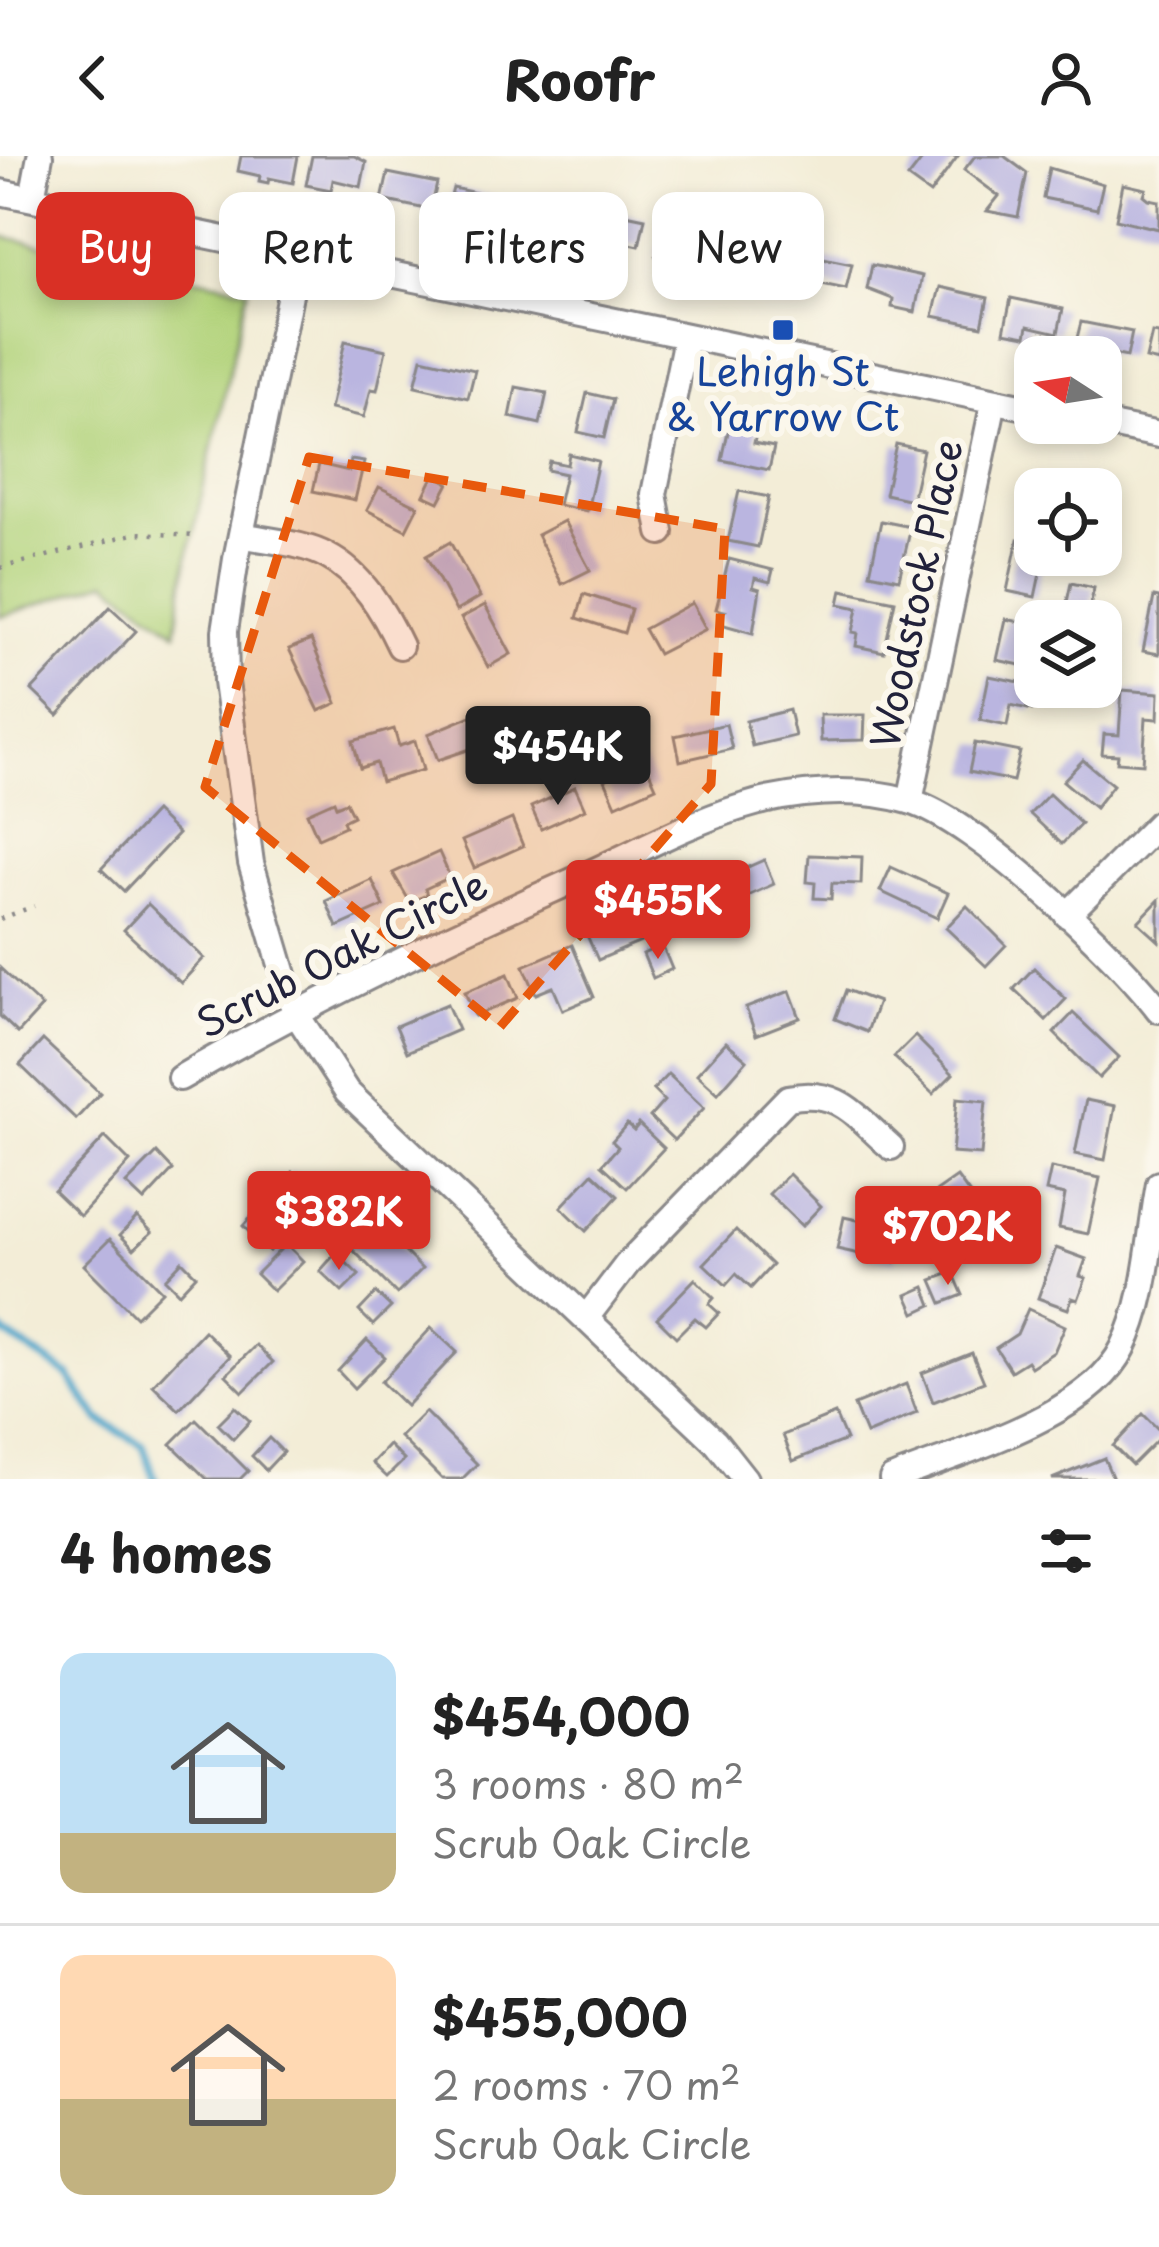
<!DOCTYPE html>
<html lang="en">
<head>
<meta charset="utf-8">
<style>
  :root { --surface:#fff; --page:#f6f6f6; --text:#222; --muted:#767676; --line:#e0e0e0; --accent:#d93025 }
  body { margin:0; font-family:"Playpen Sans",sans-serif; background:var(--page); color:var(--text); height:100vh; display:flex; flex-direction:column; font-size:45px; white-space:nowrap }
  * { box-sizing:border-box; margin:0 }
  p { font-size:39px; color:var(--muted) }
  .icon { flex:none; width:66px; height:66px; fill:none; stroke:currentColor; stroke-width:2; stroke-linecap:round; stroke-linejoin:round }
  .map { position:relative; height:1323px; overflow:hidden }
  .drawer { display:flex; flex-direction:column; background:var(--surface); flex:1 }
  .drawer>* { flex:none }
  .top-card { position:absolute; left:36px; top:36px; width:1089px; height:108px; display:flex; gap:24px }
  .needle { width:78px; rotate:282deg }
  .fabs { position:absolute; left:1014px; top:180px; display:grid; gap:24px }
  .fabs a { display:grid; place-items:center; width:108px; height:108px; border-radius:24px; background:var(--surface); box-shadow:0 6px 18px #0003; font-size:60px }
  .price { position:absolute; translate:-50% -102px; padding:0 27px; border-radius:12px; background:var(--accent); color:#fff; font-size:39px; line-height:78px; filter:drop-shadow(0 3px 6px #0008) }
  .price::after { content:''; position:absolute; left:50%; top:72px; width:36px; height:27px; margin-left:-18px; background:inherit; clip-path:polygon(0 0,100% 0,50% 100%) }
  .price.current { background:#222; color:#fff }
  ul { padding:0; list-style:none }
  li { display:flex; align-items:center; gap:36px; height:300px; padding:0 60px }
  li+li { border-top:3px solid var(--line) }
  li span { display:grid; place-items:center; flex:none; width:336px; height:240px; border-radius:24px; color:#555 }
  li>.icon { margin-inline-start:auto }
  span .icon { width:144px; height:144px; fill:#fffc; stroke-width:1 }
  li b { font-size:51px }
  h2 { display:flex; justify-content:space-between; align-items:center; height:144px; padding:0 60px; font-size:51px }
  .pill { padding:0 42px; border-radius:24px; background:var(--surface); box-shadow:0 6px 18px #0003; font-size:42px; line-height:108px }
  .pill.current { background:var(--accent); color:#fff }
  header { display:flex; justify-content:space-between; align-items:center; height:156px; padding:0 60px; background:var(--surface); font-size:54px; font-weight:700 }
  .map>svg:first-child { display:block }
</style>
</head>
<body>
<header><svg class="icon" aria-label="back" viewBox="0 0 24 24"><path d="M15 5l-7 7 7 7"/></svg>Roofr<svg class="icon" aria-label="person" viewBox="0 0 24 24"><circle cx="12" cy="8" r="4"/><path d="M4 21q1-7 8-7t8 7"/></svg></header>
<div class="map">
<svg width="1159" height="1323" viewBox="0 0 1159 1323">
  <rect width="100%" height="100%" fill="#fbf7ec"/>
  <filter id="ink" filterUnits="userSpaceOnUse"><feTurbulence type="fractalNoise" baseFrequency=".00833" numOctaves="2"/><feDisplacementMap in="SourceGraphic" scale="24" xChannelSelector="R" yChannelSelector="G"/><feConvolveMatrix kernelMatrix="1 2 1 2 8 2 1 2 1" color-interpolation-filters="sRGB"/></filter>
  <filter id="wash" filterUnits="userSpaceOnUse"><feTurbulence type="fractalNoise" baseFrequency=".004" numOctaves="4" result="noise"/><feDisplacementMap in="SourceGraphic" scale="48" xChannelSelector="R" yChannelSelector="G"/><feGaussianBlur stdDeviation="2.7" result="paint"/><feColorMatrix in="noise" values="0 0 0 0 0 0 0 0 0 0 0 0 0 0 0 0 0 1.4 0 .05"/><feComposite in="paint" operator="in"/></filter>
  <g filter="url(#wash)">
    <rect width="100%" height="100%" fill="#f3edd7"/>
    <polygon fill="#b2d37b" stroke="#6a7a5b" stroke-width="3" points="0,80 248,133 188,400 176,476 107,425 0,461"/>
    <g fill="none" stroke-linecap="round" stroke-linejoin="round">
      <polyline stroke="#4ca4c9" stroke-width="8" points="0,1174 68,1219 99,1264 143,1289 155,1323"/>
    </g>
    <g id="blocks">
      <g fill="#bab5e0">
        <polygon points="241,0 298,0 293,27 269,22 268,27 259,25 260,20 238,15"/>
        <polygon points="312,0 354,0 366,6 361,31 333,24 331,34 306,29"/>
        <polygon points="925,0 958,0 930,38 908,22"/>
        <polygon points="975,0 1004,0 1027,17 1018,61 987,55 999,40 964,14"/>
        <polygon points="1049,12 1103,28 1097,53 1043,42"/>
        <polygon points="388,17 437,27 431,54 382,44"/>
        <polygon points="1123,28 1146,33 1144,39 1149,43 1159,45 1159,73 1116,63"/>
        <polygon points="453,32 503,43 498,67 447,56"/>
        <polygon points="524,47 575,58 570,85 518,74"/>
        <polygon points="592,51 645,62 639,90 612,84 610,95 584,89"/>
        <polygon points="661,75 709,85 704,111 656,100"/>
        <polygon points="733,89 783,100 778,126 728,115"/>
        <polygon points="799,97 852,108 846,133 817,127 815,135 792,131"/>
        <polygon points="872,109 922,120 915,156 892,151 893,143 867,133"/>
        <polygon points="940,131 988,142 982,170 933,160"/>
        <polygon points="1011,142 1063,153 1058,177 1028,170 1026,180 1004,176"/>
        <polygon points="1081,166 1132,176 1127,201 1075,190"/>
        <polygon points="1152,177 1159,178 1159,206 1146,203"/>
        <polygon points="345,185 386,194 377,234 371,233 364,261 330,253"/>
        <polygon points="422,202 475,214 468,242 415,230"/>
        <polygon points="516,231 547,237 540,268 510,261"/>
        <polygon points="587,237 613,243 604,282 578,276"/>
        <polygon points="733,253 760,258 754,287 774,291 769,314 722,304"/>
        <polygon points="896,288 923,294 912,344 885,338"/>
        <polygon points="569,298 598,305 587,355 558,349 565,318 547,314 549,305 567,309"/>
        <polygon points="351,304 364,306 355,344 313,335 319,308 349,315"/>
        <polygon points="434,319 449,327 439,346 424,339"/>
        <polygon points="379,331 418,350 406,374 367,354"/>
        <polygon points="1033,332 1035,332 1035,372 1025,370"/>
        <polygon points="739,335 769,341 758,391 728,385"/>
        <polygon points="564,365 590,414 562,428 537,379"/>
        <polygon points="881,365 911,371 899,423 870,417"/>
        <polygon points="1018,383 1035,387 1035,399 1044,399 1035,441 1007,435"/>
        <polygon points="450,386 480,441 456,455 426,400"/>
        <polygon points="729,403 773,414 770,426 755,422 753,431 760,433 753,477 724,469 718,458 724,455 716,453"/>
        <polygon points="1071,427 1094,432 1089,456 1066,451"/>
        <polygon points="842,434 895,445 884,496 856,490 858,477 853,476 858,452 839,448"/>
        <polygon points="584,438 631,453 624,477 577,462"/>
        <polygon points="1154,441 1159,442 1159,498 1143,495"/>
        <polygon points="692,447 706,473 658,498 644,473"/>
        <polygon points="485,449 511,498 488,511 461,462"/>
        <polygon points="110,451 136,475 58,559 32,534"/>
        <polygon points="1006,463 1034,469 1025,510 997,504"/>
        <polygon points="311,484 337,547 319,555 289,493"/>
        <polygon points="989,520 1035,529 1032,554 1011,549 1007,570 980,564"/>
        <polygon points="1122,534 1159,537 1158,563 1146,562 1143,608 1117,606 1118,599 1102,598 1104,578 1119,579"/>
        <polygon points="493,551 504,577 487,584 488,587 438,604 428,578"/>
        <polygon points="789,554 795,580 752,590 746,565"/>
        <polygon points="820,559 865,559 864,584 821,585"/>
        <polygon points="726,568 732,593 680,605 675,580"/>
        <polygon points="394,573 399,590 415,585 423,614 381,626 376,607 360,612 353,585"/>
        <polygon points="975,587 1020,596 1013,625 969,616"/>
        <polygon points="1083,604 1113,629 1095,652 1063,625"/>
        <polygon points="645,606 656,631 616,649 605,624"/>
        <polygon points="575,631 585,653 541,673 531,651"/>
        <polygon points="1049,638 1081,668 1062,688 1030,658"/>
        <polygon points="334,645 336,650 346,646 353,660 343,665 345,670 318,682 307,657"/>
        <polygon points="155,656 178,678 124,735 101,713"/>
        <polygon points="512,663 523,690 474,712 462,685"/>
        <polygon points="439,696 450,721 425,733 427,739 410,746 393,717"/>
        <polygon points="809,699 862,701 861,728 832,727 831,743 814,742 815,727 807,726"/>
        <polygon points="764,704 774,728 732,747 721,723"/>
        <polygon points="891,711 948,737 937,762 880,735"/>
        <polygon points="372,724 384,750 337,771 326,745"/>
        <polygon points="705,728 717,756 666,778 654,751"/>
        <polygon points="1159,744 1159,785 1138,766"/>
        <polygon points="148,748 204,802 181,827 124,774"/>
        <polygon points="967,750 1006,789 986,810 946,772"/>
        <polygon points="629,758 641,786 598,804 586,777"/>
        <polygon points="572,789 594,841 563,854 553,831 536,838 524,810"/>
        <polygon points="662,789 672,813 653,822 643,798"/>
        <polygon points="0,812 42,851 18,877 0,860"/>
        <polygon points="1034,812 1066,843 1046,864 1014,833"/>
        <polygon points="508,818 518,842 475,860 465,836"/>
        <polygon points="846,834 878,846 867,876 835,863"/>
        <polygon points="790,835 800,862 756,879 746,852"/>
        <polygon points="447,848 458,874 407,896 396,870"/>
        <polygon points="1073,857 1119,901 1099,922 1054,877"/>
        <polygon points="915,880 953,918 933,938 894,901"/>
        <polygon points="43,884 100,937 76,963 20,909"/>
        <polygon points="726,886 747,904 718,937 697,918"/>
        <polygon points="668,918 704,952 674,984 650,961 664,945 653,934"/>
        <polygon points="957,942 986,945 981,999 952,997"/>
        <polygon points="1086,944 1115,950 1105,1004 1075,998"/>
        <polygon points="627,968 634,974 639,968 664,992 627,1032 602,1009 618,991 612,985"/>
        <polygon points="105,981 130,1006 80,1060 54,1035"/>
        <polygon points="157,997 173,1014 144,1045 126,1028"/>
        <polygon points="1051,1012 1100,1022 1088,1078 1059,1072 1065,1039 1046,1035"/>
        <polygon points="293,1016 319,1041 269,1095 243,1070"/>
        <polygon points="593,1017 618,1040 586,1075 561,1051"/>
        <polygon points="789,1018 821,1050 802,1070 769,1038"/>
        <polygon points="957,1021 976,1047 932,1077 914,1051"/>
        <polygon points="137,1061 152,1076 134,1093 120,1079"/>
        <polygon points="370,1061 422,1113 397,1138 345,1086"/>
        <polygon points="844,1061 902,1074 895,1106 837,1093"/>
        <polygon points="736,1074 772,1109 751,1132 736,1118 726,1129 704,1108"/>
        <polygon points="110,1083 162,1135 136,1161 84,1109"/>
        <polygon points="286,1088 303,1105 273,1135 256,1118"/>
        <polygon points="1056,1092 1086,1103 1080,1120 1086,1122 1078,1144 1072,1142 1068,1153 1038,1142"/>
        <polygon points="336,1097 359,1119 342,1136 320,1115"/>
        <polygon points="182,1105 196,1119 179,1137 165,1123"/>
        <polygon points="953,1116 963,1139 942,1147 932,1124"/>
        <polygon points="695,1123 714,1142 709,1148 719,1157 706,1171 695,1162 676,1181 657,1162"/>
        <polygon points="925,1131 932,1149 915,1157 907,1139"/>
        <polygon points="376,1137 391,1151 373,1169 359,1155"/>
        <polygon points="1028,1153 1065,1170 1054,1196 1031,1211 1027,1205 1011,1215 996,1192 1017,1178"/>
        <polygon points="431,1172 457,1196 406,1250 381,1226"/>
        <polygon points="204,1175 230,1200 179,1254 153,1229"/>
        <polygon points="367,1184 385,1201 354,1232 338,1215"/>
        <polygon points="256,1189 273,1206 243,1236 226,1219"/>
        <polygon points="972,1197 984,1226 933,1246 922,1217"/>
        <polygon points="906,1228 917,1257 866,1278 854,1249"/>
        <polygon points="235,1251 250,1265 233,1283 218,1268"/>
        <polygon points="425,1256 477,1308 462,1323 442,1323 400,1281"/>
        <polygon points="835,1258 846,1284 793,1305 783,1279"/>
        <polygon points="1143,1258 1159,1274 1159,1282 1132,1309 1113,1290"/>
        <polygon points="196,1263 248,1315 240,1323 207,1323 171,1288"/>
        <polygon points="269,1282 283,1296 266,1314 252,1300"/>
        <polygon points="389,1289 404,1304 387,1321 372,1307"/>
        <polygon points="1104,1302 1113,1323 1052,1323"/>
      </g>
    </g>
  </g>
  <g filter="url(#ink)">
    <use href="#blocks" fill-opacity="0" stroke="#8a8889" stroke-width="3"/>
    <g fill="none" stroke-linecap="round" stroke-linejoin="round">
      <defs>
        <g id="minor">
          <polyline points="0,36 1035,253"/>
          <polyline points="32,42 40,0"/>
          <polyline points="298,99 236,403 225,475 226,526 251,707 295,856 347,936 715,1285 745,1323"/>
          <polyline points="1101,267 1159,279"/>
          <polyline points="661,376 654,338 686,182"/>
          <path d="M242,379C268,385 304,387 327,400C362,418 384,456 400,490"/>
          <polyline points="910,645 994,245"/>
          <polyline points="1067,759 1159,667"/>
          <path d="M180,922C309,847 442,783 579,722C631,699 684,669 738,652C790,635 856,630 909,645C976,664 1116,798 1159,854"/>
          <path d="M586,1162L628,1107L788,942C839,931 855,960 891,991"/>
          <path d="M892,1323C961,1295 1089,1261 1123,1192C1147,1144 1149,1081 1159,1028"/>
        </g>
      </defs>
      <use href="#minor" stroke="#8a8889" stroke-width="30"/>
      <g stroke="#8a8889" stroke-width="4.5" stroke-dasharray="3 9" stroke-linecap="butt">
        <polyline points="0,412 137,377 197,380"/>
        <polyline points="0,763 34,750"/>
      </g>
      <use href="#minor" stroke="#fff" stroke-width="24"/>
    </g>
  </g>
  <path fill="#e8590c" fill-opacity="0.2" stroke="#e8590c" stroke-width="9" stroke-dasharray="24 15" stroke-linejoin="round" d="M309,301L725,373L711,628L500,871L205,631Z"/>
  <rect fill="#1a4fb4" stroke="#fbf7ec" stroke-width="4.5" x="771" y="162" width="24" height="24" rx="6"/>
  <g text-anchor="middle" stroke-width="12" stroke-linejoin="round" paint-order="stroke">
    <g font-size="39" fill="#164399" stroke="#fbf7ec">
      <text x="783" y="230">Lehigh St<tspan x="783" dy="45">&amp; Yarrow Ct</tspan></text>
    </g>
    <g font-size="39" fill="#22223b" stroke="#fbf7ec">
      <text transform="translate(917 438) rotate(-78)" y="14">Woodstock Place</text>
      <text transform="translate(342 798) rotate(-27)" y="14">Scrub Oak Circle</text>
    </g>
  </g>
</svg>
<div class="fabs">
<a><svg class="needle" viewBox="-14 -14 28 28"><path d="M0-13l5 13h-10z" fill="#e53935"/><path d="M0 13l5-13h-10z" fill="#767676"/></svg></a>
<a><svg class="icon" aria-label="locate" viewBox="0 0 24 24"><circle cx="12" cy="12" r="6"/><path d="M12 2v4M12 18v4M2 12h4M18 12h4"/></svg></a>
<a><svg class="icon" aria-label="layers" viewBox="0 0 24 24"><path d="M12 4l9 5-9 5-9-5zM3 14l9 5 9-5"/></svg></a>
</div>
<b class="price current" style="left:558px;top:652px">$454K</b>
<b class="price" style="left:658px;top:806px">$455K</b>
<b class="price" style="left:339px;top:1117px">$382K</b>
<b class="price" style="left:948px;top:1132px">$702K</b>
<div class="top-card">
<a class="pill current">Buy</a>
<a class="pill">Rent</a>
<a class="pill">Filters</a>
<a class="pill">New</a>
</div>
</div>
<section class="drawer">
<h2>4 homes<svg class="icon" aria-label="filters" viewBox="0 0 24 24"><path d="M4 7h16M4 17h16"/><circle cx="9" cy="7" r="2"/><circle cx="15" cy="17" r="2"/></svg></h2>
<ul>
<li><span style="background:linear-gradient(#bfe0f5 75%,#c2b280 0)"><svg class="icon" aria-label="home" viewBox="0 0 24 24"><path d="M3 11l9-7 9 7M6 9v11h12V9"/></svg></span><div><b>$454,000</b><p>3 rooms · 80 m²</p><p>Scrub Oak Circle</p></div></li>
<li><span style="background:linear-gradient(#ffd9b3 60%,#c2b280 0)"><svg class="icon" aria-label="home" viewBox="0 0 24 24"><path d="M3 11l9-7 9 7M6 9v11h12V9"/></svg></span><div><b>$455,000</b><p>2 rooms · 70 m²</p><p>Scrub Oak Circle</p></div></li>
</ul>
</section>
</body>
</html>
